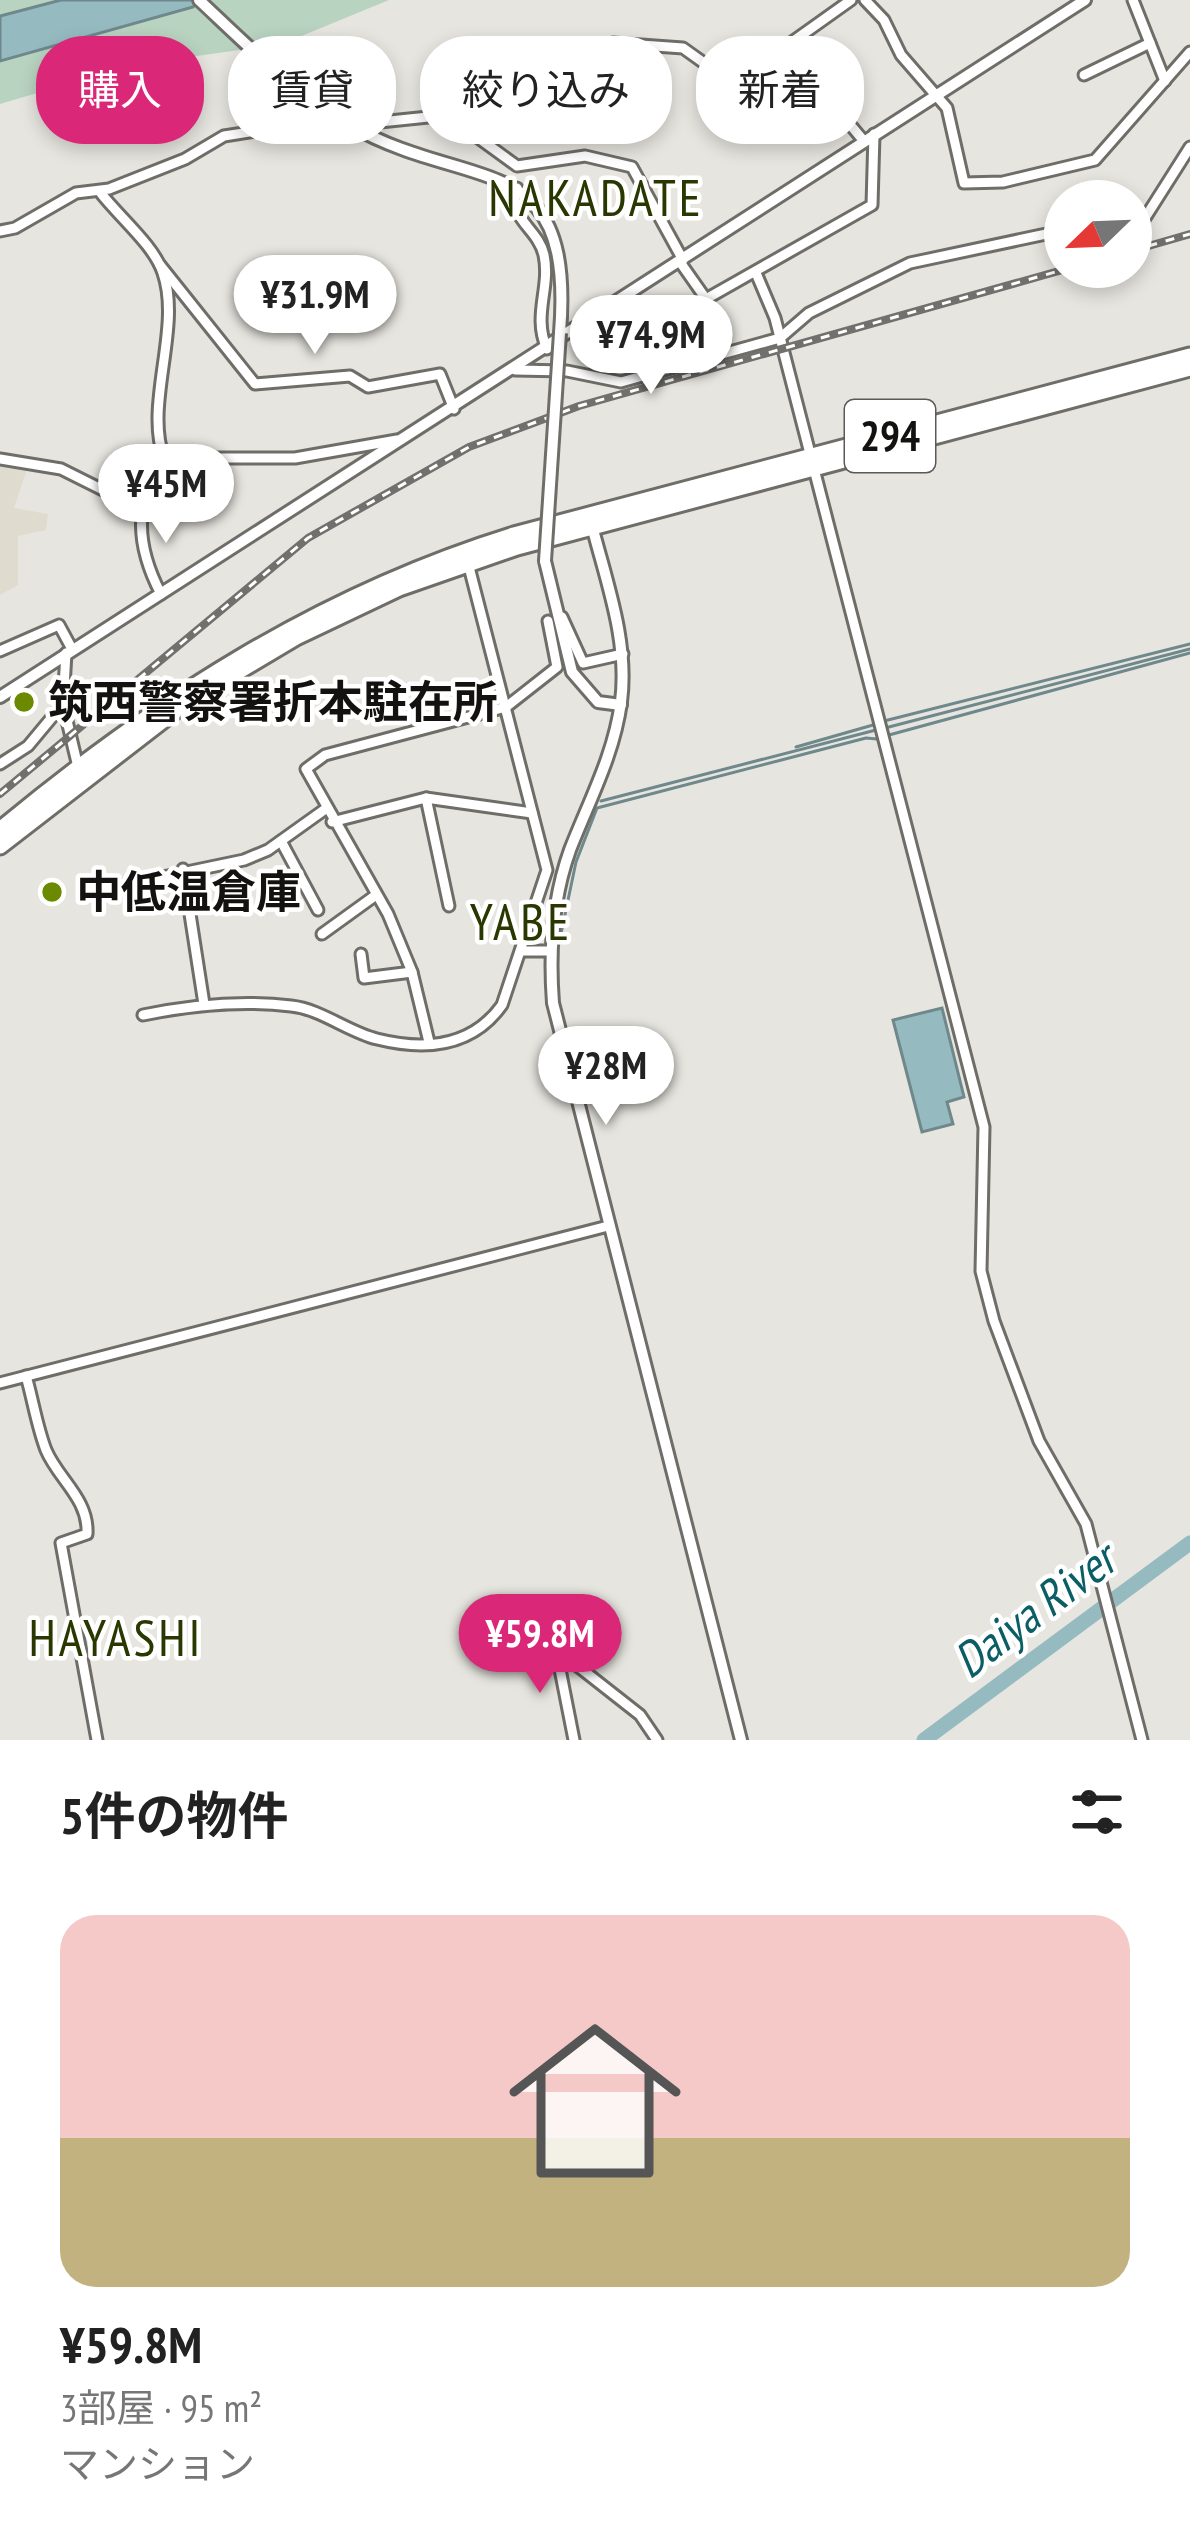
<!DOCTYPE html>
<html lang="ja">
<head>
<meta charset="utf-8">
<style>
  :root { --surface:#fff; --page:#f2f2f2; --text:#222; --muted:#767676; --line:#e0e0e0; --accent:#db2777 }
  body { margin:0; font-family:"PT Sans Narrow","Noto Sans JP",sans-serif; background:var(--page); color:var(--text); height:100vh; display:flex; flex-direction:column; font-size:45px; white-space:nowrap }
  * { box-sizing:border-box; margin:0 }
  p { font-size:39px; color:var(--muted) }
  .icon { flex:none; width:66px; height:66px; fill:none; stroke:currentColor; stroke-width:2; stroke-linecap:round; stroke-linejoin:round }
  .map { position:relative; height:1740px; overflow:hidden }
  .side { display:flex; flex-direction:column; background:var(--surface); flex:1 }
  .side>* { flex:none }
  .banner { position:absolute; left:36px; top:36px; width:1119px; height:108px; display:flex; gap:24px }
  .needle { width:78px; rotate:247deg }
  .tools { position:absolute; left:1044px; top:180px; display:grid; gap:24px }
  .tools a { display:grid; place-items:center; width:108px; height:108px; border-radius:50%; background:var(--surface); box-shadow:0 6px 18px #0003; font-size:60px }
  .price { position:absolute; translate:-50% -102px; padding:0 27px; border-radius:42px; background:#fff; color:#222; font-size:39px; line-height:78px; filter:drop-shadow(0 3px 6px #0008) }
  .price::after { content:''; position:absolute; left:50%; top:72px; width:36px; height:27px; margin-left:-18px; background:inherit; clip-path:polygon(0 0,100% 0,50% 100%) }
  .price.current { background:var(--accent); color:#fff }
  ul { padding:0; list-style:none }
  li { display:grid; align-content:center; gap:24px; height:636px; padding:0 60px }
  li+li { border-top:3px solid var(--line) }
  li span { display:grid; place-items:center; height:372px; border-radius:36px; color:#555 }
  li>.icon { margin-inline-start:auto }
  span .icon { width:216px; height:216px; fill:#fffc; stroke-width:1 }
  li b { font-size:51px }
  h2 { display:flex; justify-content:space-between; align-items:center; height:144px; padding:0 60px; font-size:51px }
  .tag { padding:0 42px; border-radius:48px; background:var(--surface); box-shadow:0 6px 18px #0003; font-size:42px; line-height:108px }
  .tag.current { background:var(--accent); color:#fff }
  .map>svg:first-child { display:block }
</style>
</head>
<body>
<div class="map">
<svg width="1190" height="1740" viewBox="0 0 1190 1740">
  <rect width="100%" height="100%" fill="#e7e5df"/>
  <polygon fill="#dfdbce" points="0,464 27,469 14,508 48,514 46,530 18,536 18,585 0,595"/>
  <polygon fill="#b9d3c1" points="0,0 389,0 282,44 132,65 0,104"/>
  <g fill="#95bbc0" stroke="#6e888b" stroke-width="3">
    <polygon points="61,0 198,0 193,7 0,61 0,16"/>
    <polygon points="942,1008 964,1097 947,1102 953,1124 922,1132 893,1020"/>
  </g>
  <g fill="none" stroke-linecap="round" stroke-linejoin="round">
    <g stroke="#6e888b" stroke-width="3">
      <polyline points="884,721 1190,644"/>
      <polyline points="885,728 1190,649"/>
      <polyline points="889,735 1190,653"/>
      <polyline points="796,747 873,725"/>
      <polyline points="601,801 876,730"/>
      <polyline points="559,943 576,862 597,808 866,738 877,739"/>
    </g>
    <polyline stroke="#95bbc0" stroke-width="15" points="924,1740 1190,1543"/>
    <defs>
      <g id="minor">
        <polyline points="865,0 884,20 901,55 947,108 964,183 1003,182 1095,160 1190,52"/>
        <polyline points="1133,0 1165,81"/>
        <polyline points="785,47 863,140"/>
        <polyline points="1084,75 1150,43"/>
        <polyline points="459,111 473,134 517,166 585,156 632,167 683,260"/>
        <polyline points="351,125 438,116 564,78 597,66 613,43 683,48 725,78 774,48 785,47 851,0"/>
        <path d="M517,188C506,218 538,228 544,255C551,288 532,315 547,349"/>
        <path d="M100,192C118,216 154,245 163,273C182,328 144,404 164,458"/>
        <polyline points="0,231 15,228 76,193 109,189 185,159 224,136 340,118"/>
        <polyline points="1131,240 1190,147"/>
        <polyline points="680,262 706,299 872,205 874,134"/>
        <polyline points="160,265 255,384 350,376 368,387 440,374 454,409"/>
        <polyline points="756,273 775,318 984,1127 981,1271 994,1321 1039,1441 1086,1524 1142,1740"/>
        <polyline points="515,370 567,371 621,382 780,338 809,313 910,263 1065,230"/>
        <polyline points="164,458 295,458 397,440"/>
        <polyline points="0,459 61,469 139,508"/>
        <path d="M161,594C136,546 133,503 164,458"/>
        <polyline points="562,617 583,663 623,654"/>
        <polyline points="0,651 59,625 72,649"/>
        <polyline points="66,653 63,704 79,771"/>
        <polyline points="0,764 28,746 63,704"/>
        <polyline points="426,798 449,906"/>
        <polyline points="332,822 426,798 532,813"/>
        <polyline points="281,841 318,910"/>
        <polyline points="183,869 204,1004"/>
        <polyline points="110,888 244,860 268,850 324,810"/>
        <polyline points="322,934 376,895"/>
        <polyline points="523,951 550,951"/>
        <polyline points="361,954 364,978 412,972"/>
        <path d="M143,1015C192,1005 241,1000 291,1006C321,1009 348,1032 377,1039C425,1051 472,1047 502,1005L547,870L468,563"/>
        <polyline points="429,1042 412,972 388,914 306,769 325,755 506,707 557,667 548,621"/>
        <path d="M26,1376C33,1400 37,1427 46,1450C58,1479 89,1499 87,1534L61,1543L97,1740"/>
        <polyline points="0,1383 608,1226"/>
        <polyline points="556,1649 640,1715 657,1740"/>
        <polyline points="556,1649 574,1740"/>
      </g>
      <g id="tertiary">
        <path d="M199,0C246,44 292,91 348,124C470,195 575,143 560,333"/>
        <path d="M591,522C606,581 629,641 621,702C614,755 589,801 570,850C552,900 549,951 553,1003L741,1740"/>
        <polyline points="545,561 572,672 598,702 621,705"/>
        <polyline points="0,697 1085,0"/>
      </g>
      <g id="trunk">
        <path d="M0,830C155,701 320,595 514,535L1190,356"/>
        <polyline points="0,846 185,703 296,637 399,588 517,547 1190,368"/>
      </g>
    </defs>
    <use href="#minor" stroke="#6f6d68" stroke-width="15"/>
    <use href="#tertiary" stroke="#6f6d68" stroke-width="16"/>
    <use href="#trunk" stroke="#6f6d68" stroke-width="21"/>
    <use href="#minor" stroke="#fff" stroke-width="9"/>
    <use href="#tertiary" stroke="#fff" stroke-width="10"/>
    <use href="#trunk" stroke="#fff" stroke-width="15"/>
    <defs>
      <g id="rail">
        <polyline points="1131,251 1190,234"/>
        <polyline points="0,794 308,538 469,447 579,406 1073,267"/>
      </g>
    </defs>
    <use href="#rail" stroke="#71706c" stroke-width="8"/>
    <use href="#rail" stroke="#fff" stroke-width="3" stroke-dasharray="9" stroke-linecap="butt"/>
    <defs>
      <polyline id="tertiary-bridge" points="545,561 560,333"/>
    </defs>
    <use href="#tertiary-bridge" stroke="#6f6d68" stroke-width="16" stroke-linecap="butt"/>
    <use href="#tertiary-bridge" stroke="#fff" stroke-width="10"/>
  </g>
  <g fill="#6c8902" stroke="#fff" stroke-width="4.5">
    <circle cx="24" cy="702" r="12"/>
    <circle cx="52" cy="892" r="12"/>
  </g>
  <g text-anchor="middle" stroke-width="9" stroke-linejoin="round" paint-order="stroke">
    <rect fill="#fff" stroke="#5a5958" stroke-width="3" x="845" y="400" width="90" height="72" rx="9"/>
    <g font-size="42" font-weight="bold" fill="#131210">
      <text x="890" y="451">294</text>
    </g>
    <g font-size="45" font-weight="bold" fill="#131210" stroke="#fff" text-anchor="start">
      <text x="48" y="718">筑西警察署折本駐在所</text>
      <text x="76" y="908">中低温倉庫</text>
    </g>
    <g font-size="48" font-style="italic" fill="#0b5d66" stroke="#fff">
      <text transform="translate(1034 1610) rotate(-37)" y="17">Daiya River</text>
    </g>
    <g font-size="51" letter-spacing="3" fill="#293700" stroke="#fff">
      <text x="596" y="216">NAKADATE</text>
      <text x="521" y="940">YABE</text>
      <text x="116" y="1656">HAYASHI</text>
    </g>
  </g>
</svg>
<div class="tools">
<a><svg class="needle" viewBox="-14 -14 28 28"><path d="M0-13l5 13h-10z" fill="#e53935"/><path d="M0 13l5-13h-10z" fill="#767676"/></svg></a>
</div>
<b class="price" style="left:315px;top:357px">¥31.9M</b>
<b class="price" style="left:651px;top:397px">¥74.9M</b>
<b class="price" style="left:166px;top:546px">¥45M</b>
<b class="price" style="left:606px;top:1128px">¥28M</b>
<b class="price current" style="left:540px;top:1696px">¥59.8M</b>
<div class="banner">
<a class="tag current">購入</a>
<a class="tag">賃貸</a>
<a class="tag">絞り込み</a>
<a class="tag">新着</a>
</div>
</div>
<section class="side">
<h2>5件の物件<svg class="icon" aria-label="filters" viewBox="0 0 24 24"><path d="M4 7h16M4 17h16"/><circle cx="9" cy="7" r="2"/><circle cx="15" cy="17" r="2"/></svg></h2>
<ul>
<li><span style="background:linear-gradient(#f6c9c9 60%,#c2b280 0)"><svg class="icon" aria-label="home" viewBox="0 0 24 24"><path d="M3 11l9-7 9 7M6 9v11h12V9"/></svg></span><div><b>¥59.8M</b><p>3部屋 · 95 m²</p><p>マンション</p></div></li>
</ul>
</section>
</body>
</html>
